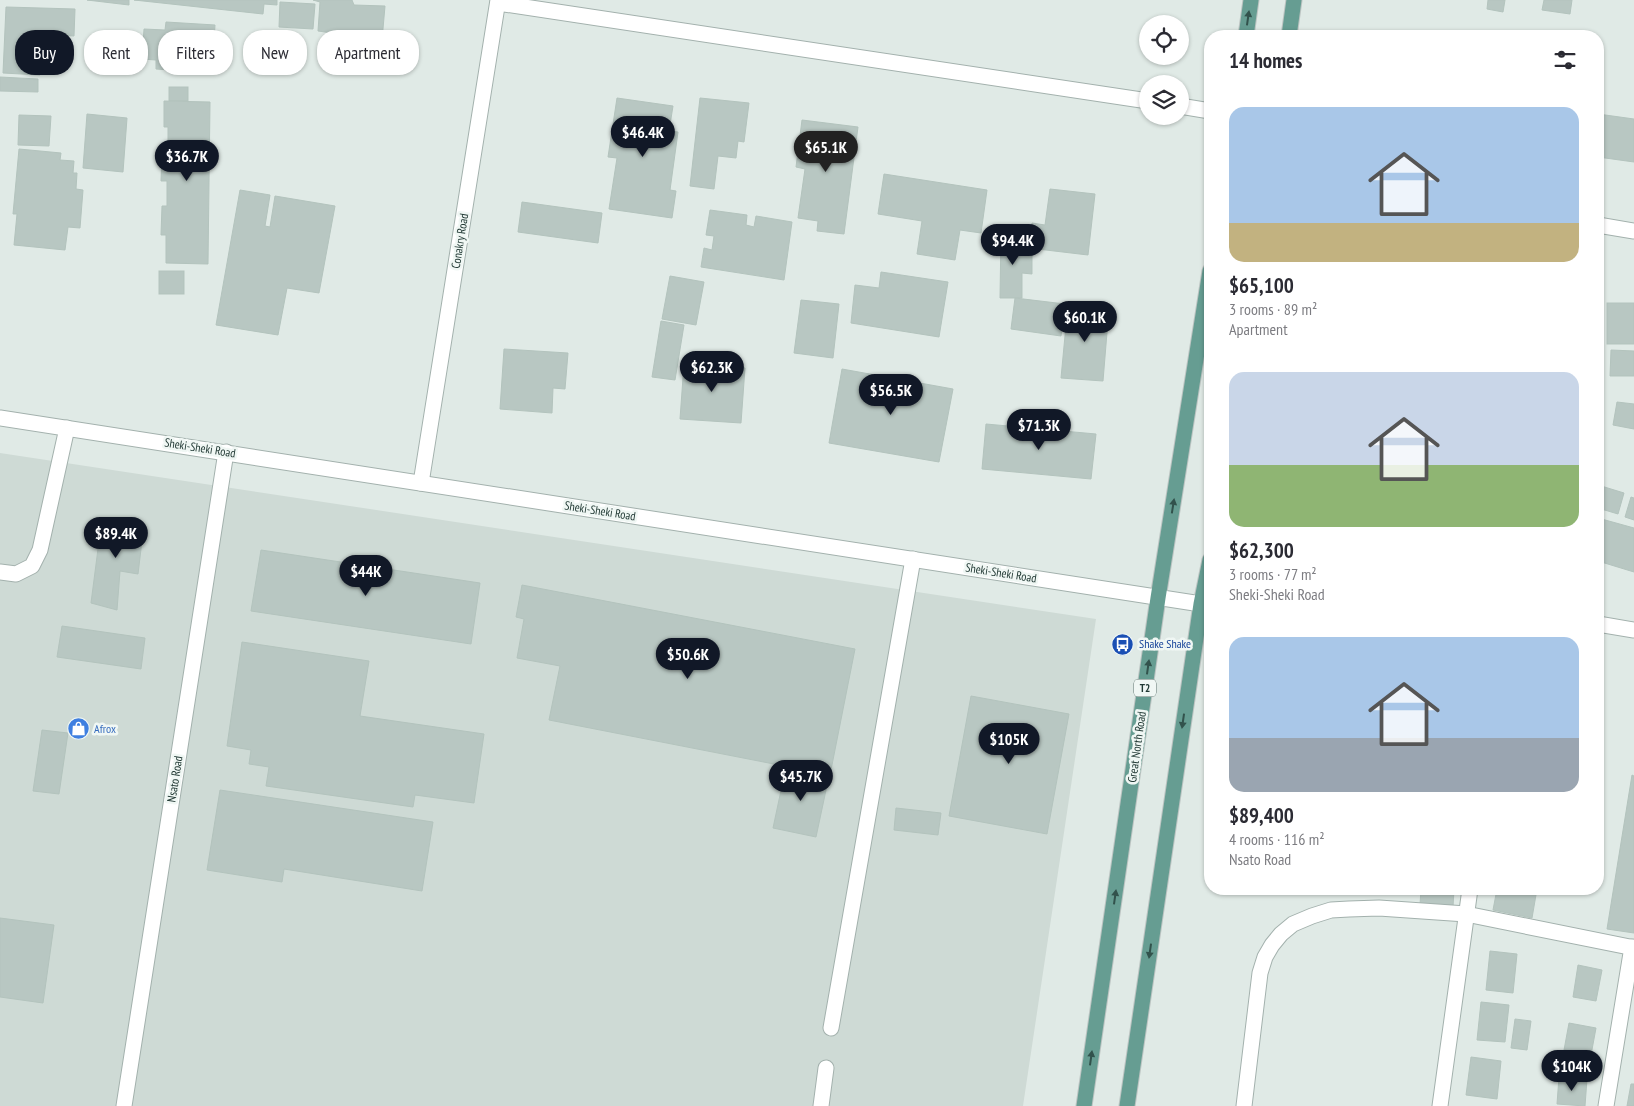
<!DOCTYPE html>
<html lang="en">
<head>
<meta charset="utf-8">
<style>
  :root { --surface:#fff; --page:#f2f2f3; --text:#2b2b33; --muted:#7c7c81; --accent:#111827 }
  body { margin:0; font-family:"PT Sans Narrow",sans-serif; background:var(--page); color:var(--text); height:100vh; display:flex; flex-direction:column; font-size:19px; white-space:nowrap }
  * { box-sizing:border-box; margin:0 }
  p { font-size:16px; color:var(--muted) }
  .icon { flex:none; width:28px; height:28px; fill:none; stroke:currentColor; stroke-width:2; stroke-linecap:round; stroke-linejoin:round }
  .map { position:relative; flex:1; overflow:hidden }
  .panel { position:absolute; left:1204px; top:30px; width:400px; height:865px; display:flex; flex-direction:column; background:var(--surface); border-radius:20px; box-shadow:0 1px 4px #0004 }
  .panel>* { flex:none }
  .top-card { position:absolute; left:15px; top:30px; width:475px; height:45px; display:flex; gap:10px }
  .tools { position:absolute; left:1139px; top:15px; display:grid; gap:10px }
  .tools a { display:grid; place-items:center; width:50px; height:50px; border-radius:50%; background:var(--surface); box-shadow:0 1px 4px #0004; font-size:25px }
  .price { position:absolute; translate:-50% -42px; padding:0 11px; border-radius:18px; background:var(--accent); color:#fff; font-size:16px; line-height:32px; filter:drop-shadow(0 1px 2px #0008) }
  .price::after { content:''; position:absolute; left:50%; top:30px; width:15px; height:11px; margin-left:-8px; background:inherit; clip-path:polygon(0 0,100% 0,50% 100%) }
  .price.on { background:#222; color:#fff }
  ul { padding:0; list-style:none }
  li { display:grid; align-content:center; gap:10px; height:265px; padding:0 25px }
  li span { display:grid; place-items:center; height:155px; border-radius:15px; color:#555 }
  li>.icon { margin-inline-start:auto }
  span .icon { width:90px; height:90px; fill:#fffc; stroke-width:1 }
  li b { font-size:21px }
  h2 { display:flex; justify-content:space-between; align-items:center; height:60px; padding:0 25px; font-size:21px }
  .chip { padding:0 18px; border-radius:20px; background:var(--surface); box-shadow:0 1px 4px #0004; font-size:18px; line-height:45px }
  .chip.on { background:var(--accent); color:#fff }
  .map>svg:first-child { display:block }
</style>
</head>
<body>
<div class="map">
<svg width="1634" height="1106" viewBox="0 0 1634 1106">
  <rect width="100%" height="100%" fill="#e0eae6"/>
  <polygon fill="#cedad5" points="0,453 1096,619 1023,1106 0,1106"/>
  <g fill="#b8c7c2" stroke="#b3c3bd">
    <polygon points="87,0 129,0 129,5"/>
    <polygon points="134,0 277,0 277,5 264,4 263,14"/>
    <polygon points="313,0 352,0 354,5 385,6 382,40 318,31 320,2"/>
    <polygon points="1488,0 1505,0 1503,12 1487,9"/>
    <polygon points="1544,0 1572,0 1570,14 1542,10"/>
    <polygon points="280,2 315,4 313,29 279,27"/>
    <polygon points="6,7 75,9 74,36 41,34 40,75 3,73"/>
    <polygon points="166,22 215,25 212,73 156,69 156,60 142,59 144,29 165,30"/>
    <polygon points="1522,32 1524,36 1510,36"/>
    <polygon points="0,77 38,79 38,92 0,91"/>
    <rect x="169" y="87" width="19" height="14"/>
    <polygon points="617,98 673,106 669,131 678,132 670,190 676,191 672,218 609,209 617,158 608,157"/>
    <polygon points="700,98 749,103 744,142 738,141 736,158 718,156 714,189 690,186"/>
    <polygon points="164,101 210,102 208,264 166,263 166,235 161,235 162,206 167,206 167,181 161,181 162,155 168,155 168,127 164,127"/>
    <polygon points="87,114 127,118 123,172 83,168"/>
    <polygon points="1598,114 1634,119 1634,162 1598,157"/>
    <polygon points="19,115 51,116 49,146 18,145"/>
    <polygon points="802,120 858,127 844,234 817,231 818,221 798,218 805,169 796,167"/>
    <polygon points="19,149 61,153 60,160 74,161 73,173 77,173 76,189 83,190 80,228 68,227 65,250 14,245 17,214 13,214"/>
    <polygon points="884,174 987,190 981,233 960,230 955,260 917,254 922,221 878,214"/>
    <polygon points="1050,189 1095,194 1088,255 1029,248 1032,223 1045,225"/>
    <polygon points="240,190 270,195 265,226 270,227 275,196 335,206 319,293 287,288 278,335 216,325"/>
    <polygon points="522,202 602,213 598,243 518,232"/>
    <polygon points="710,210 747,215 746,225 754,227 756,216 792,222 784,280 701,267 704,248 712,250 714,236 706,235"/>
    <polygon points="1001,235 1022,235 1022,251 1032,251 1032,274 1022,273 1022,298 1000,298"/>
    <rect x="159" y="271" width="25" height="23"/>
    <polygon points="881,272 948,282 939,337 851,323 855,285 879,288"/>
    <polygon points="670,276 704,282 696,325 662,319"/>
    <polygon points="1015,298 1065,304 1061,336 1011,329"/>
    <polygon points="801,300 839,304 833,358 794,353"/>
    <rect x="1607" y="303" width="27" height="41"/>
    <polygon points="1068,304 1109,308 1103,381 1061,378"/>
    <polygon points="661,321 684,325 675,380 652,377"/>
    <polygon points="504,349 568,353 565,389 553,388 552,413 500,409"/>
    <polygon points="1611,350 1634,351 1634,376 1610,376"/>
    <polygon points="684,364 745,368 741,423 680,419"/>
    <polygon points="842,369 953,389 939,462 829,443"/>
    <polygon points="1617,402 1634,404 1634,429 1613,425"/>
    <polygon points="986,424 1096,434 1091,479 982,469"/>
    <polygon points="1598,485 1624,493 1618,514 1598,508"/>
    <polygon points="1631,497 1634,498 1634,520 1625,517"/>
    <polygon points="102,518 144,524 138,574 120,571 117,610 91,603"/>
    <polygon points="1598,518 1634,528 1634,572 1598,561"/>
    <polygon points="261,550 480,583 471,644 251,611"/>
    <polygon points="522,585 855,649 830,775 549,720 560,666 517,658 524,619 516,617"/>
    <polygon points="62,626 145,638 141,669 57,657"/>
    <polygon points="242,642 369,661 360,716 484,734 474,803 415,795 413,807 266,786 269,767 249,764 251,750 227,746"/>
    <polygon points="971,696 1069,714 1047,834 949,816"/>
    <polygon points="42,730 68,733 59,794 33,791"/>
    <polygon points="786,767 829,776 816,837 773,828"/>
    <polygon points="1632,775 1634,776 1634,933 1607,929"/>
    <polygon points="220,790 433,822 422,891 284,869 282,882 207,870"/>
    <polygon points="896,808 941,813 938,835 894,830"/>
    <polygon points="1421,889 1454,889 1453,907 1420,905"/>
    <polygon points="1497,889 1537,889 1532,918 1493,910"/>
    <polygon points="0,918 54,925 43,1003 0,997"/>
    <polygon points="1490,951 1517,954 1513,993 1486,990"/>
    <polygon points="1578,965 1602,970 1596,1001 1573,997"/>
    <polygon points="1481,1002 1509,1005 1505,1042 1477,1040"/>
    <polygon points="1515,1019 1531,1021 1527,1050 1511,1048"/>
    <polygon points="1569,1023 1596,1028 1591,1055 1564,1050"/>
    <polygon points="1471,1057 1501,1061 1497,1099 1466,1095"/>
    <polygon points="1559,1077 1587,1079 1585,1106 1557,1104"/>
    <polygon points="1631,1084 1634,1084 1634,1106 1627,1106"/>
  </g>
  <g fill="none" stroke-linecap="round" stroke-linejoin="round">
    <defs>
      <g id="service">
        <polyline points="0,572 16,574 32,566 40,550 67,428"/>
        <polyline points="831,1028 913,559"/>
        <polyline points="1244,1106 1260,973 1265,957 1272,945 1281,934 1293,924 1312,916 1331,910 1349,909 1379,908 1466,914 1634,948"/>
        <polyline points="1440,1106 1470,889"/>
        <polyline points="1606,1106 1632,947"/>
      </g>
      <g id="minor">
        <polyline points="498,3 1148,101"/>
        <polyline points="1180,106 1210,111"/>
        <polyline points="1598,225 1634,231"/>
        <polyline points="421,483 498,0"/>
        <polyline points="1598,624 1634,630"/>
        <polyline points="124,1106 226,452"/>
        <polyline points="821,1106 826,1068"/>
      </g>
      <polyline id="tertiary" points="0,418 1201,604"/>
      <g id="primary">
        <polyline points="1246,36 1251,0"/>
        <polyline points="1289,36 1294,0"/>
        <polyline points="1084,1106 1158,598 1210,271"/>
        <polyline points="1127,1106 1201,604 1210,560"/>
      </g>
    </defs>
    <use href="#service" stroke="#a3b1ad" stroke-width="17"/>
    <use href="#minor" stroke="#a3b1ad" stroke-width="17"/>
    <use href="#tertiary" stroke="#a3b1ad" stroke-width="17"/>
    <use href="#primary" stroke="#bcc4c2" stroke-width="17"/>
    <use href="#service" stroke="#fff" stroke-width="15"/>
    <use href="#minor" stroke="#fff" stroke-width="15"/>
    <use href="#tertiary" stroke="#fff" stroke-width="15"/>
    <use href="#primary" stroke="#669d92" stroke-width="15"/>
  </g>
  <defs><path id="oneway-solid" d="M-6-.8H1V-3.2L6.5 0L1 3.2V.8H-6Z" transform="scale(1.25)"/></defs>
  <g fill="#32524c">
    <use href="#oneway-solid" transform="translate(1248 18) rotate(-82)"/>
    <use href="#oneway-solid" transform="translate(1173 506) rotate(-81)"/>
    <use href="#oneway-solid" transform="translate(1148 667) rotate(-82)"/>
    <use href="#oneway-solid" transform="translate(1183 721) rotate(98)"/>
    <use href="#oneway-solid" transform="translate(1115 897) rotate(-82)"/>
    <use href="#oneway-solid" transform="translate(1150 951) rotate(98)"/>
    <use href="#oneway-solid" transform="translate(1091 1058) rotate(-82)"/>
  </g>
  <defs>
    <symbol id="bus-disc" viewBox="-11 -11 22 22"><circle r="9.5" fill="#1a4fb4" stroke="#f0f7f4"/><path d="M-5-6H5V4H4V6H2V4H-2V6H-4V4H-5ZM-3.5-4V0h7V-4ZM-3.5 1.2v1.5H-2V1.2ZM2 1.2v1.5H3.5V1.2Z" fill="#fff"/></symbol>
    <symbol id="shop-disc" viewBox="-11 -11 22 22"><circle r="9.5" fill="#3f7fe0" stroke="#f0f7f4"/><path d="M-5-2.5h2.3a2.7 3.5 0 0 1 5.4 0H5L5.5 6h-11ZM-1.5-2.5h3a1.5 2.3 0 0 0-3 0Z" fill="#fff"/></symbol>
  </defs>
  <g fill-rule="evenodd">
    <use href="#bus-disc" x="1110" y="632" width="25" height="25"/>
    <use href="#shop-disc" x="66" y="716" width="25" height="25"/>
  </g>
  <g text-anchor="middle" stroke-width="5" stroke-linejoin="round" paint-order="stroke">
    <rect fill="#f0f7f4" stroke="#5f726e" stroke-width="1" x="1134" y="679.5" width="22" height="17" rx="4"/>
    <g font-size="11" font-weight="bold" fill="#213934">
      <text x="1145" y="692">T2</text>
    </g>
    <g font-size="12" fill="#213934" stroke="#f0f7f4">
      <text transform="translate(460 241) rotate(-81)" y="4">Conakry Road</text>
      <text transform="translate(200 448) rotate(9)" y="4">Sheki-Sheki Road</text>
      <text transform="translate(600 511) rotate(9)" y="4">Sheki-Sheki Road</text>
      <text transform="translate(1001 573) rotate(9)" y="4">Sheki-Sheki Road</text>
      <text transform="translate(1137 747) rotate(-82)" y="4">Great North Road</text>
      <text transform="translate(175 779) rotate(-81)" y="4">Nsato Road</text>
    </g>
    <g font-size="12" fill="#164399" stroke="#f0f7f4" text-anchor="start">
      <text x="1139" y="648">Shake Shake</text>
    </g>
    <g font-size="12" fill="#366cbe" stroke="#f0f7f4" text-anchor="start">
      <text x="94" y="733">Afrox</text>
    </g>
  </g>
</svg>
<div class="tools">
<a><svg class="icon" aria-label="locate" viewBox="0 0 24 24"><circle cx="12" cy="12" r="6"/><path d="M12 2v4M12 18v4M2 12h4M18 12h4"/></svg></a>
<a><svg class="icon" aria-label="layers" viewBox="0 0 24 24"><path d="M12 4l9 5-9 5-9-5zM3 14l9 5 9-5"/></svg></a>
</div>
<b class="price" style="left:643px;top:158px">$46.4K</b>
<b class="price on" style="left:826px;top:173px">$65.1K</b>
<b class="price" style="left:187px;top:182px">$36.7K</b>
<b class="price" style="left:1013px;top:266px">$94.4K</b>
<b class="price" style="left:1085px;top:343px">$60.1K</b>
<b class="price" style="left:712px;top:393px">$62.3K</b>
<b class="price" style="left:891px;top:416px">$56.5K</b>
<b class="price" style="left:1039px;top:451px">$71.3K</b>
<b class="price" style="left:116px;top:559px">$89.4K</b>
<b class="price" style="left:366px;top:597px">$44K</b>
<b class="price" style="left:688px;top:680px">$50.6K</b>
<b class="price" style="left:1009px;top:765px">$105K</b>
<b class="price" style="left:801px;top:802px">$45.7K</b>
<b class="price" style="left:1572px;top:1092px">$104K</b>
<div class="top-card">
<a class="chip on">Buy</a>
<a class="chip">Rent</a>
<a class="chip">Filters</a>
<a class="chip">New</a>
<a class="chip">Apartment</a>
</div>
<section class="panel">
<h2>14 homes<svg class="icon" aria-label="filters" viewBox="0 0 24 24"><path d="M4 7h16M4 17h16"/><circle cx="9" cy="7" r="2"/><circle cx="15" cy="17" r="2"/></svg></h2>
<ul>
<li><span style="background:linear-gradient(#a9c7e8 75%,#c2b280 0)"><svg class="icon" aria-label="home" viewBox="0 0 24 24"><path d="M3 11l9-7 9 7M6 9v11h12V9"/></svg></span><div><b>$65,100</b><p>3 rooms · 89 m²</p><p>Apartment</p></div></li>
<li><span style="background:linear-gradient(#c9d6e8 60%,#8fb573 0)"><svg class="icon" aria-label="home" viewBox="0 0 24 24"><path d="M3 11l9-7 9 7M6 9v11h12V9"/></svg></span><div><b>$62,300</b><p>3 rooms · 77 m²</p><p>Sheki-Sheki Road</p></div></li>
<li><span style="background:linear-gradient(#a9c7e8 65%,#9aa5b1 0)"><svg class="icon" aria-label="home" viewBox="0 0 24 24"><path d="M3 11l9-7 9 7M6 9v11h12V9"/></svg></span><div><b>$89,400</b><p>4 rooms · 116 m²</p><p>Nsato Road</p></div></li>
</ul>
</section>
</div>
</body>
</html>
